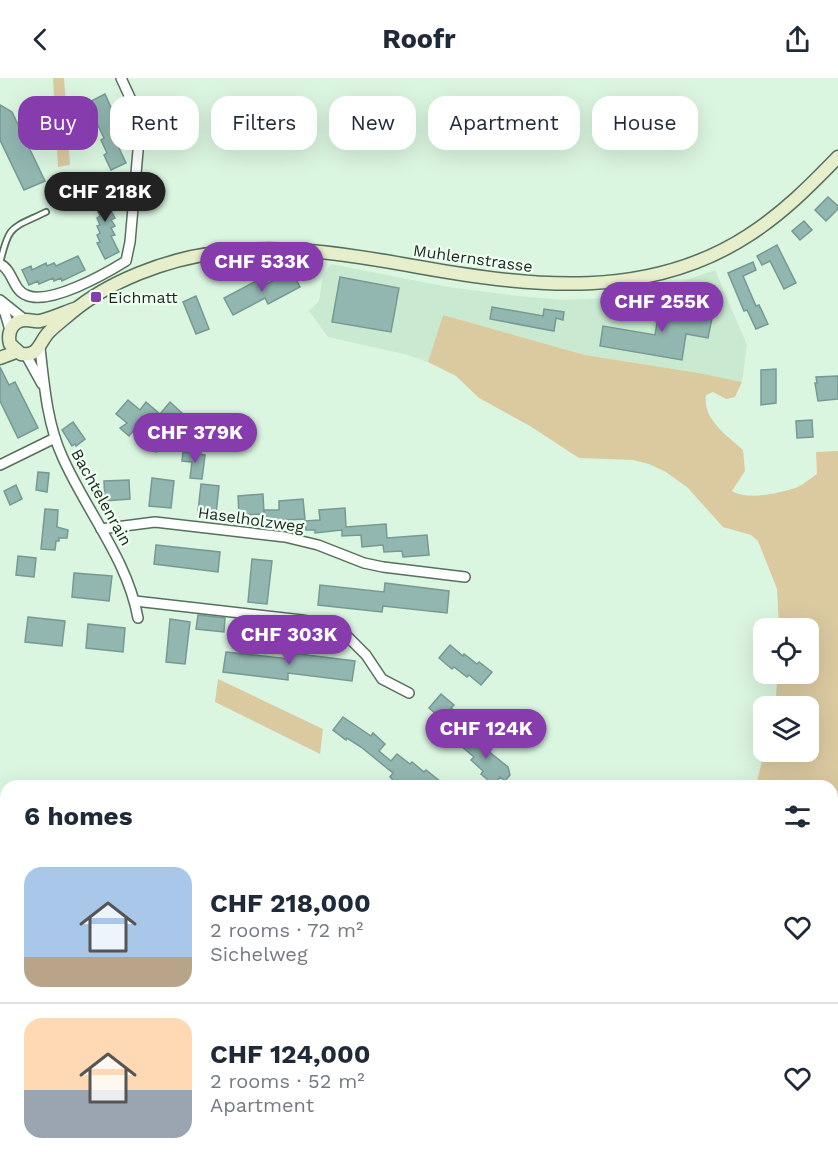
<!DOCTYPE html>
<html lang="en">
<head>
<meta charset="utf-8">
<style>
  :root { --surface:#fff; --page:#f2f2f3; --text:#1f2937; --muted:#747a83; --line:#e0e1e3; --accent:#873cae }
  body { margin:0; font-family:"Work Sans",sans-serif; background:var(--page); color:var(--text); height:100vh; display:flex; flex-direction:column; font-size:22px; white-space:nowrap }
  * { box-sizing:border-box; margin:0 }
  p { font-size:20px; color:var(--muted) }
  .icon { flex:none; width:33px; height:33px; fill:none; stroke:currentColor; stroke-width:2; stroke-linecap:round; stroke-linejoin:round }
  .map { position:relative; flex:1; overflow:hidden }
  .sheet { position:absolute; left:0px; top:702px; width:838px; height:386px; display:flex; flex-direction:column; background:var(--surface); border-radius:18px 18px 0 0; box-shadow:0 6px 24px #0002 }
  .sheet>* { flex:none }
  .guide { position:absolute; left:18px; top:18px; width:802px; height:54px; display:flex; gap:12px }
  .controls { position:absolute; left:753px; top:540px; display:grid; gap:12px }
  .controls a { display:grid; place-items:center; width:66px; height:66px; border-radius:12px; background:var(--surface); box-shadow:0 6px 24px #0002; font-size:30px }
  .price { position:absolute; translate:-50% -51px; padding:0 14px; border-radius:21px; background:var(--accent); color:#fff; font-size:20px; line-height:39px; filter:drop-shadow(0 2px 3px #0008) }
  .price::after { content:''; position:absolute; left:50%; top:36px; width:18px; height:14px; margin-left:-9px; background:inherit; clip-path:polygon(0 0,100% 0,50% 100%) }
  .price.on { background:#222; color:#fff }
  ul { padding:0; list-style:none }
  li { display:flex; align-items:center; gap:18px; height:150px; padding:0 24px }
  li+li { border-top:2px solid var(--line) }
  li span { display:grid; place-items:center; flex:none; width:168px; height:120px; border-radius:18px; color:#555 }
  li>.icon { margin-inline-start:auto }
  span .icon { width:72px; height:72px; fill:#fffc; stroke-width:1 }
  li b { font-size:26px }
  h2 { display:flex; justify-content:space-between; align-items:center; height:72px; padding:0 24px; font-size:26px }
  .pill { padding:0 21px; border-radius:18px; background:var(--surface); box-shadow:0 6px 24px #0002; font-size:21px; line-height:54px }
  .pill.on { background:var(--accent); color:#fff }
  header { display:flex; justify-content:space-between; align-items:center; height:78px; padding:0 24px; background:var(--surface); font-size:27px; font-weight:700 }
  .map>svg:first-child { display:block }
</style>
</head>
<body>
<header><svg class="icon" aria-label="back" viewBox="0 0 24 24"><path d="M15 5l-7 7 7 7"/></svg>Roofr<svg class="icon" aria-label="share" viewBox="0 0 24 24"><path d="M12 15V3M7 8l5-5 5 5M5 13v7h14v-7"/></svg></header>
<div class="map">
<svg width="838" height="1087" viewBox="0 0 838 1087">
  <rect width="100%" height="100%" fill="#daf5e0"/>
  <polygon fill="#c9ead1" points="331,186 448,209 518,218 564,222 607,220 660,211 715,192 747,267 742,304 699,295 585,277 443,237 428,284 404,276 328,259 309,233 319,223 323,198"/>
  <g fill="#dbcaa0">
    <polygon points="53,0 64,0 70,87 58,89"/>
    <path d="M443,237L585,277L699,295L742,304L735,319L726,321L713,314L706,317C702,341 728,358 743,372L745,393L732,413C747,422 775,416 792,411C801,409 809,401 817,396L816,374L838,373V1087H362L366,1082H832V708H756L764,674H808V628H775L778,596H808V550H779L777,511L758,463L751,457L723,449L687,409L666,394L649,386L633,382L579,380L530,348L479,320L456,298L428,284Z"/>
    <polygon points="218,601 323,651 320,676 215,624"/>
  </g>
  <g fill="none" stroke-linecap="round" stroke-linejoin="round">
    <polyline stroke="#6eaab7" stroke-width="3" points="835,1072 838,1049"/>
  </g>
  <g fill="#92b6b0" stroke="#769993" stroke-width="1.5">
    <polygon points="105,16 118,45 116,47 119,53 115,55 122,68 119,70 126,85 111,92 104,77 107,75 101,62 104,60 91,33 95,32 91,23"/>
    <polygon points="0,27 12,34 45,103 24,112 0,62"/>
    <polygon points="101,111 105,120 108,118 115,132 111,133 115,140 111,142 115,148 111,150 115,157 111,158 119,174 105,181 97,165 100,164 97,157 100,155 97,148 100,147 97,140 100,138 94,125 91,126 86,118"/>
    <polygon points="828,119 838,128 838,131 826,143 815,132"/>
    <polygon points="804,143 812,152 800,162 792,153"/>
    <polygon points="777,167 796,205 784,211 770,183 762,187 757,178"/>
    <polygon points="78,178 85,192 62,203 61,200 54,203 53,200 39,206 38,203 29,207 22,192 31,188 32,192 46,185 47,188 54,185 56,188"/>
    <polygon points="753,184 756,192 743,198 756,228 759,227 768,246 756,251 747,232 744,233 728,195"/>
    <polygon points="292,193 300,209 268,226 265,220 233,237 224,220 256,203 259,208 265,207"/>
    <polygon points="340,199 399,210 391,254 332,244"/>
    <polygon points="196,218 209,251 196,256 183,224"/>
    <polygon points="660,226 713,235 708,260 686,256 682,282 600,268 603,248 655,257"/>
    <polygon points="492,229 543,238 544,231 564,234 563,242 556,240 554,253 490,241"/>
    <polygon points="0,289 9,307 15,304 38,350 18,360 0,323"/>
    <polygon points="776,291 776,325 761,327 761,292"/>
    <polygon points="838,298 838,321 818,323 815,305 817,305 816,299"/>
    <polygon points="128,322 140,332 146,324 160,336 170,324 182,335 166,353 171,357 156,374 148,367 150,365 134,352 129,358 120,350 127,345 116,336"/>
    <polygon points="812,342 813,359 797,360 796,343"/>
    <polygon points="73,344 85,361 76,368 75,366 72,368 62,352"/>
    <polygon points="183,374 205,377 202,401 190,400 192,384 182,383"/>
    <polygon points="38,394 49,395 47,414 36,412"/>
    <polygon points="152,400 174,403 171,430 149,428"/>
    <polygon points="129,402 130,421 105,423 104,403"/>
    <polygon points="201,406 219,408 216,436 198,433"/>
    <polygon points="16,407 22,421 10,427 4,413"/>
    <polygon points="263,416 264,436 239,437 238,418"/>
    <polygon points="303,421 305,441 265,443 264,432 279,432 279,423"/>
    <polygon points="345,430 346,449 386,446 387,460 427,457 429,477 403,479 402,473 384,474 383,467 362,469 361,457 342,458 342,452 315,455 315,452 306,452 305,443 320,442 319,432"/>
    <polygon points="45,431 58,432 57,449 68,452 67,460 59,460 59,463 56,463 55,472 41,471"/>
    <polygon points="156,467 220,474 218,494 154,486"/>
    <polygon points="18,478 36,480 34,499 16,497"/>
    <polygon points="252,481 272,483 267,526 248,524"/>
    <polygon points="74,495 112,498 109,523 72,519"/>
    <polygon points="385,505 449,513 447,535 383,528 382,534 318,527 320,507 384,514"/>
    <polygon points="198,537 225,540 224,554 196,551"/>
    <polygon points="28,539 65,543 62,568 25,564"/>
    <polygon points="170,541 190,544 185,586 166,584"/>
    <polygon points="88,546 125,550 123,574 86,570"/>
    <polygon points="450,567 463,578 464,576 477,586 479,584 492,594 481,607 469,597 467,599 454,589 452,591 439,580"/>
    <polygon points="226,574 290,581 291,575 355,583 352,603 288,595 288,602 223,594"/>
    <polygon points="441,616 454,627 451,630 464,641 452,655 440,644 442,641 429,630"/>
    <polygon points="343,639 371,658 373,655 385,666 379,673 391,683 397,676 410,686 412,684 424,694 426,692 446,708 404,708 397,702 395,704 390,699 393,695 361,669 347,660 346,662 333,652"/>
    <polygon points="472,654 485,665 482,668 508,689 510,697 505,703 500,699 494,707 481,696 483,693 471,682 474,679 461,668"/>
  </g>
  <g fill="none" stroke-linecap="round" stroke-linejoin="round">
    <defs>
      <path id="lane" d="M0,185C9,146 11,151 46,134"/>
      <g id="street">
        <path d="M0,186C13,192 12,211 26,217C49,228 105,196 126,183L130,164L140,50L139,39L121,0"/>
        <polyline points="0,222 25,242"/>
        <polyline points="0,228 5,235 10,252"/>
        <path d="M40,270C44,305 47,345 62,378C86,433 127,480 138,540"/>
        <polyline points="26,277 42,306"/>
        <polyline points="0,387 55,360"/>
        <polyline points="101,451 155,444 285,459 318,467 364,485 383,489 465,499"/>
        <polyline points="135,523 302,542 327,547 347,558 366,577 382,601 409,615"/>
        <polyline points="832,1015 838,969"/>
        <polyline points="826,1082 826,1087"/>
      </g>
      <g id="secondary">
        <path d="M77,230C65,234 53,240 40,243C34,244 32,242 26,242C12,242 7,255 10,266L21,276C40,279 39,263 50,253C56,247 64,241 71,235C109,203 167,181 216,175C283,165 353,177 419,189C532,209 648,223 749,157C783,135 810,108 838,79"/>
        <polyline points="0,280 16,274"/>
      </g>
    </defs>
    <use href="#lane" stroke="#576f5d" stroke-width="8"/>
    <use href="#street" stroke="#576f5d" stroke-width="12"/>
    <use href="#secondary" stroke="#576f5d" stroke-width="15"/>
    <use href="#lane" stroke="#fff" stroke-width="4.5"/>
    <use href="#street" stroke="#fff" stroke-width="9"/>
    <use href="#secondary" stroke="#e7eecc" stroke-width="12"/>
  </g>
  <rect fill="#873cae" stroke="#effff2" stroke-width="2" x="90" y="213" width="12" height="12" rx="3"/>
  <g text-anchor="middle" stroke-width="4.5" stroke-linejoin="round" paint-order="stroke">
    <g font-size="16" fill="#1b251e" stroke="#effff2">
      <text transform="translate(473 180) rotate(8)" y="6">Muhlernstrasse</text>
      <text transform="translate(102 419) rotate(61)" y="6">Bachtelenrain</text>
      <text transform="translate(251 441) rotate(8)" y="6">Haselholzweg</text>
    </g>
    <g font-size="16" fill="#1b251e" stroke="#effff2" text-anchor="start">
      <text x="108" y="225">Eichmatt</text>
    </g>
  </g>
</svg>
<div class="controls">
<a><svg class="icon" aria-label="locate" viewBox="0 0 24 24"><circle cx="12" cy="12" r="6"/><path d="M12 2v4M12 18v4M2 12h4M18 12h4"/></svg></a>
<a><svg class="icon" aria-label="layers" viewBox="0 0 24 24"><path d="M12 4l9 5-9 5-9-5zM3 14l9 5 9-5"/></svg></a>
</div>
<b class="price on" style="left:105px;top:145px">CHF 218K</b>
<b class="price" style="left:262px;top:215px">CHF 533K</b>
<b class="price" style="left:662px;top:255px">CHF 255K</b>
<b class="price" style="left:195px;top:386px">CHF 379K</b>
<b class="price" style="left:289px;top:588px">CHF 303K</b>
<b class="price" style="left:486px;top:682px">CHF 124K</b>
<div class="guide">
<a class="pill on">Buy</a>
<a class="pill">Rent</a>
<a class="pill">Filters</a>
<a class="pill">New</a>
<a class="pill">Apartment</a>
<a class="pill">House</a>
</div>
<section class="sheet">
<h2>6 homes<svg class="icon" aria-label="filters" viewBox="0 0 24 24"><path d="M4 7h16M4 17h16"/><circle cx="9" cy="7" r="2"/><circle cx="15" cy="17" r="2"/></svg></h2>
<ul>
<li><span style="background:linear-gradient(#a9c7e8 75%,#b9a48a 0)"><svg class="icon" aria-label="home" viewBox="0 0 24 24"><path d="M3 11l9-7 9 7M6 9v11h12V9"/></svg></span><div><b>CHF 218,000</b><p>2 rooms · 72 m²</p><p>Sichelweg</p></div><svg class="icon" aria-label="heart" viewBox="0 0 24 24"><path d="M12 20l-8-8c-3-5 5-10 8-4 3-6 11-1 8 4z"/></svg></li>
<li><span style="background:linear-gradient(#ffd9b3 60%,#9aa5b1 0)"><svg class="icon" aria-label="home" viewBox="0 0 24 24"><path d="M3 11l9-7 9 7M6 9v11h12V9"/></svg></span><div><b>CHF 124,000</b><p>2 rooms · 52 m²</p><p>Apartment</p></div><svg class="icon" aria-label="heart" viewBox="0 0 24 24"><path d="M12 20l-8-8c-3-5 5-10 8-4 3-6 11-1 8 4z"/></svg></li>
</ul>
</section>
</div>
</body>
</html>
